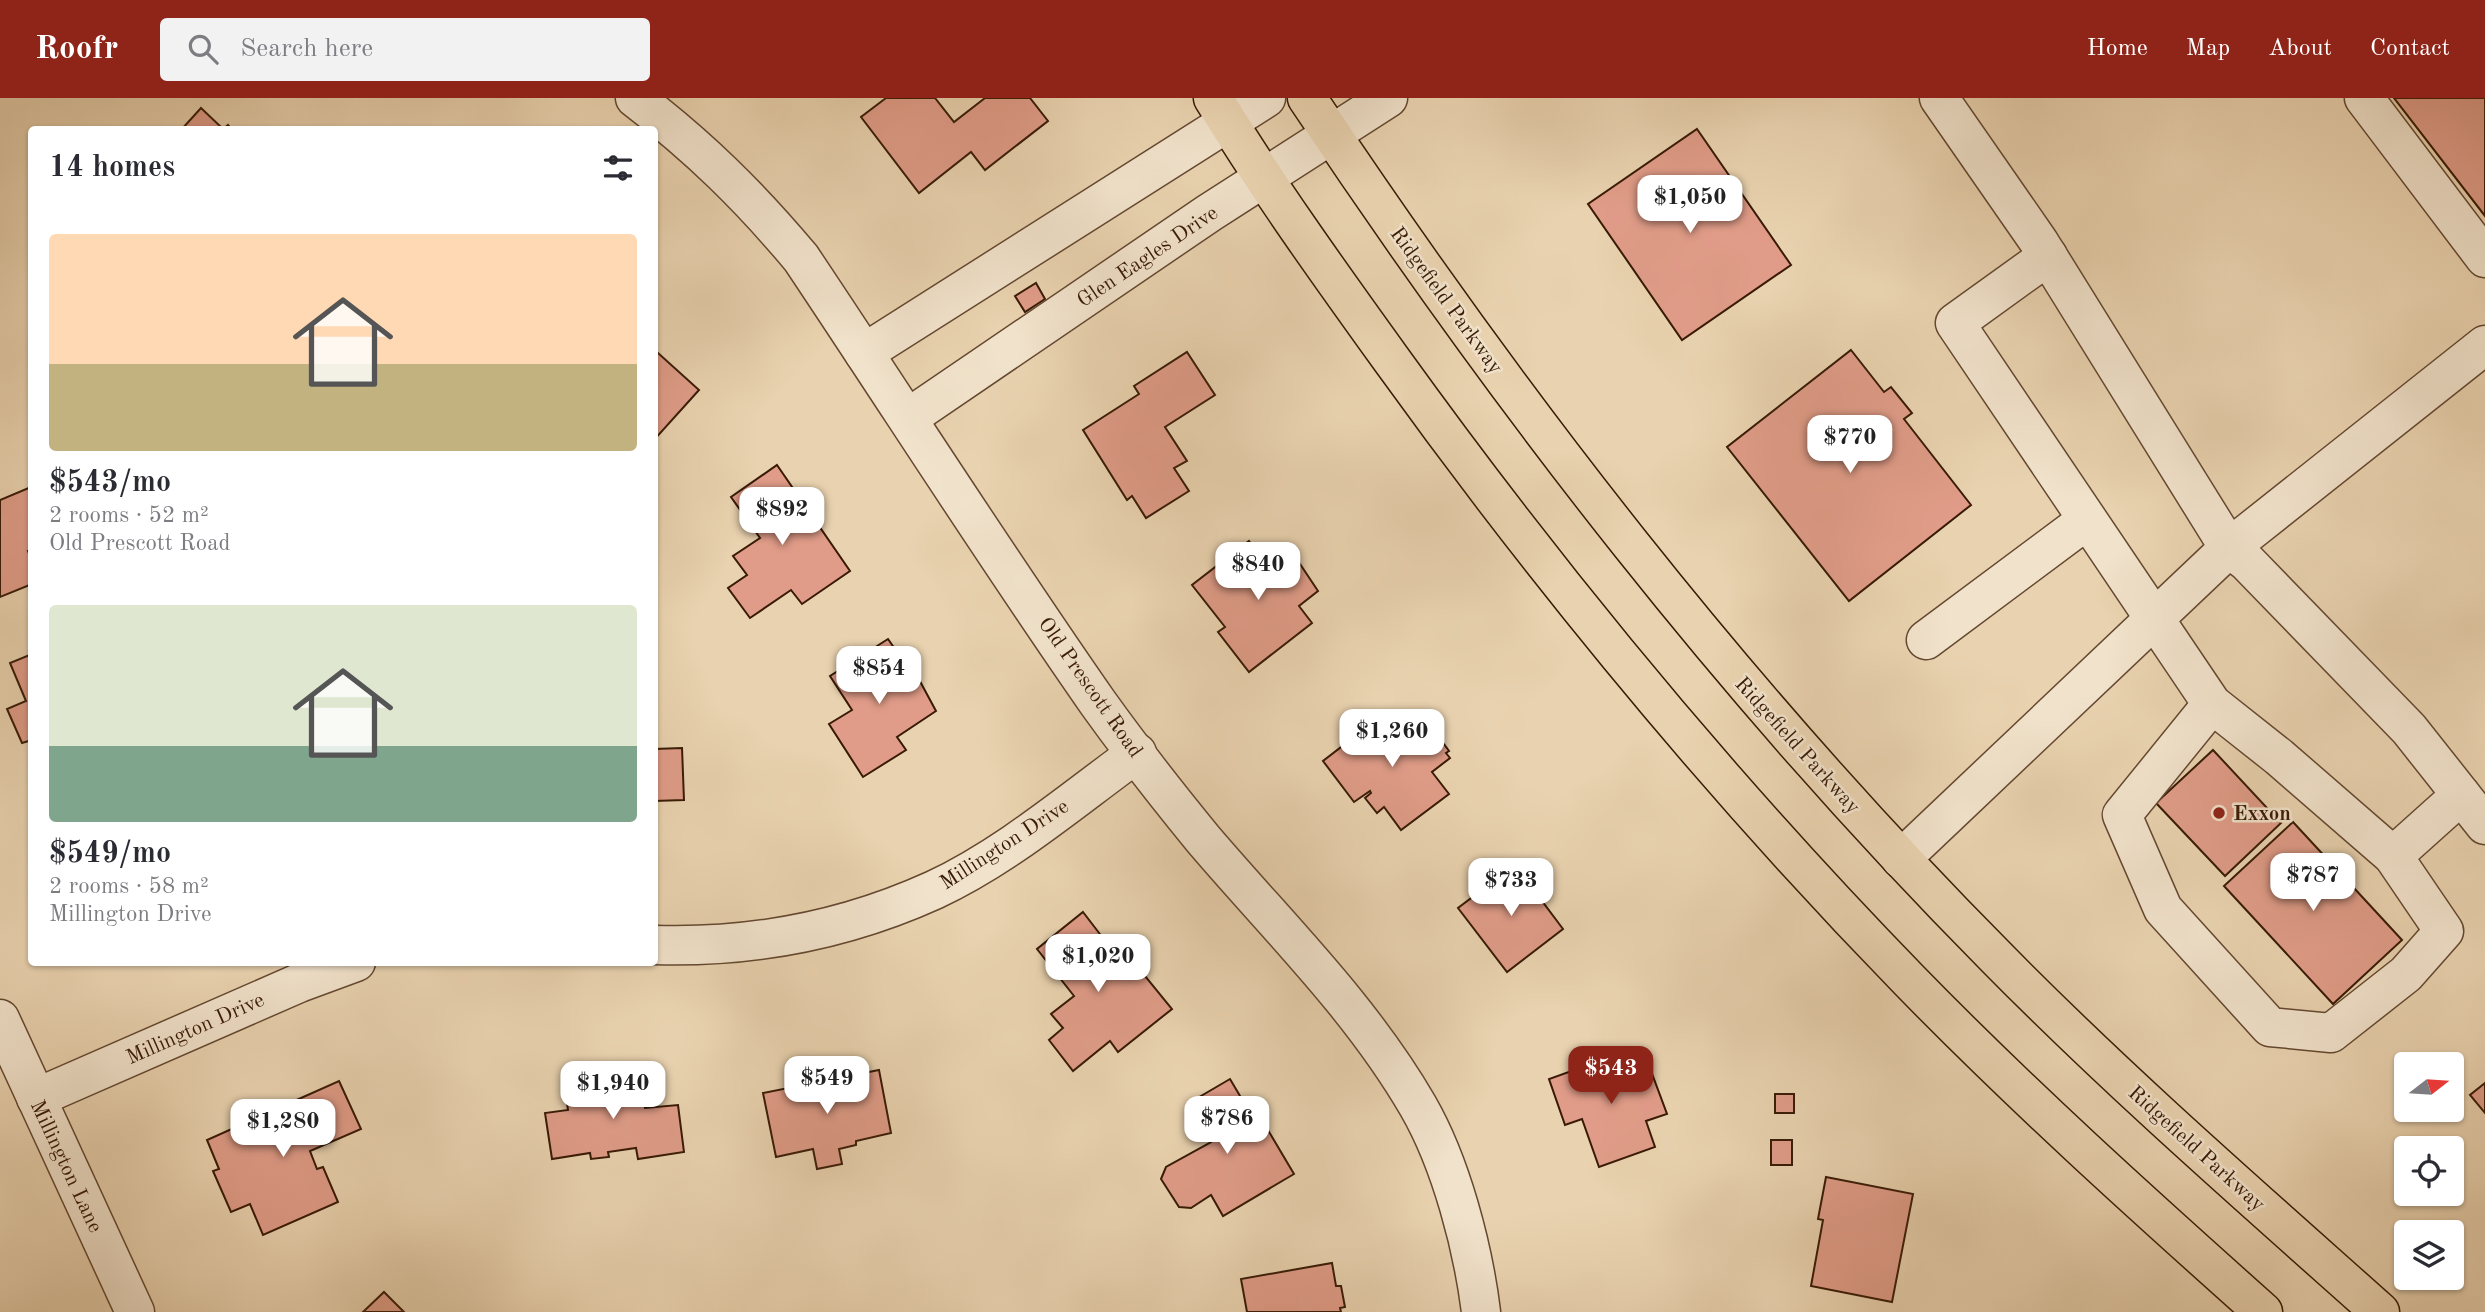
<!DOCTYPE html>
<html lang="en">
<head>
<meta charset="utf-8">
<style>
  :root { --surface:#fff; --page:#f2f2f3; --text:#2b2b33; --muted:#7c7c81; --accent:#8f2418 }
  body { margin:0; font-family:"Old Standard TT",serif; background:var(--page); color:var(--text); height:100vh; display:flex; flex-direction:column; font-size:26px; white-space:nowrap }
  * { box-sizing:border-box; margin:0 }
  p { font-size:23px; color:var(--muted) }
  .icon { flex:none; width:38px; height:38px; fill:none; stroke:currentColor; stroke-width:2; stroke-linecap:round; stroke-linejoin:round }
  .map { position:relative; flex:1; overflow:hidden }
  .panel { position:absolute; left:28px; top:28px; width:630px; height:840px; display:flex; flex-direction:column; background:var(--surface); border-radius:7px; box-shadow:0 2px 5px #0004 }
  .panel>* { flex:none }
  .needle { width:46px; rotate:73deg }
  .buttons { position:absolute; left:2394px; top:954px; display:grid; gap:14px }
  .buttons a { display:grid; place-items:center; width:70px; height:70px; border-radius:7px; background:var(--surface); box-shadow:0 2px 5px #0004; font-size:35px }
  .price { position:absolute; translate:-50% -60px; padding:0 16px; border-radius:14px; background:#fff; color:#222; font-size:23px; line-height:46px; filter:drop-shadow(0 2px 4px #0008) }
  .price::after { content:''; position:absolute; left:50%; top:42px; width:21px; height:16px; margin-left:-10px; background:inherit; clip-path:polygon(0 0,100% 0,50% 100%) }
  .price.selected { background:var(--accent); color:#fff }
  ul { padding:0; list-style:none }
  li { display:grid; align-content:center; gap:14px; height:371px; padding:0 21px }
  li span { display:grid; place-items:center; height:217px; border-radius:7px; color:#555 }
  li>.icon { margin-inline-start:auto }
  span .icon { width:126px; height:126px; fill:#fffc; stroke-width:1 }
  li b { font-size:30px }
  h2 { display:flex; justify-content:space-between; align-items:center; height:84px; padding:0 21px; font-size:30px }
  header { display:flex; align-items:center; gap:42px; box-sizing:border-box; height:98px; padding:0 35px; background:var(--accent); color:#fff }
  header strong { font-size:33px }
  nav { display:flex; gap:38px; margin-inline-start:auto; font-size:24px }
  .search { width:490px; height:63px; background:var(--page); display:flex; align-items:center; gap:18px; box-sizing:border-box; padding:0 24px; border-radius:7px; color:var(--muted); font-size:26px }
  .map>svg:first-child { display:block }
</style>
</head>
<body>
<header>
<strong>Roofr</strong>
<div class="search"><svg class="icon" aria-label="search" viewBox="0 0 24 24"><circle cx="10" cy="10" r="6"/><path d="M15 15l6 6"/></svg>Search here</div>
<nav><a>Home</a><a>Map</a><a>About</a><a>Contact</a></nav>
</header>
<div class="map">
<svg width="2485" height="1214" viewBox="0 0 2485 1214">
  <rect width="100%" height="100%" fill="#e9d2af"/>
  <filter id="stains"><feTurbulence type="fractalNoise" baseFrequency=".00286" numOctaves="4"/><feColorMatrix values="0 0 0 0 .2 0 0 0 0 .09 0 0 0 0 .02 0 0 0 .5 -.17"/></filter>
  <radialGradient id="worn" r=".72"><stop offset=".6" stop-color="#630" stop-opacity="0"/><stop offset="1" stop-color="#630" stop-opacity=".3"/></radialGradient>
  <g fill="#e09c88" stroke="#381a05" stroke-width="2">
    <polygon points="886,0 935,0 954,24 985,0 1030,0 1048,23 985,72 971,54 919,95 861,19"/>
    <polygon points="2394,0 2485,0 2485,118"/>
    <polygon points="201,10 223,31 228,27 232,32 181,32"/>
    <polygon points="1697,31 1791,167 1682,242 1588,106"/>
    <polygon points="1036,185 1045,201 1025,214 1015,198"/>
    <polygon points="1851,252 1884,294 1891,289 1912,315 1904,321 1971,407 1849,503 1727,349"/>
    <polygon points="1187,254 1215,297 1165,329 1187,363 1174,370 1189,393 1146,420 1132,398 1127,402 1083,332 1139,296 1134,288"/>
    <polygon points="658,255 699,292 654,342 654,259"/>
    <polygon points="777,367 850,473 802,506 791,492 750,520 728,490 747,477 733,458 760,440 731,399"/>
    <polygon points="31,389 32,452 28,453 32,462 32,486 0,499 0,402"/>
    <polygon points="1249,443 1266,465 1288,448 1318,493 1299,508 1312,525 1249,574 1218,534 1225,529 1192,487"/>
    <polygon points="888,541 904,564 908,561 936,613 897,639 906,652 863,679 829,626 852,612 830,578"/>
    <polygon points="32,556 32,642 22,645 7,611 26,603 10,565"/>
    <polygon points="1384,616 1396,631 1415,617 1434,641 1438,638 1449,653 1446,655 1450,660 1432,674 1449,696 1401,732 1384,709 1377,715 1365,700 1371,695 1370,693 1354,704 1323,663"/>
    <polygon points="682,650 684,702 654,703 654,651"/>
    <polygon points="2213,652 2281,725 2225,778 2156,705"/>
    <polygon points="2293,724 2402,842 2333,906 2224,788"/>
    <polygon points="1515,767 1563,831 1507,874 1458,810"/>
    <polygon points="1083,814 1116,857 1123,851 1172,911 1118,954 1110,943 1073,973 1049,942 1063,930 1051,916 1074,898 1037,851"/>
    <polygon points="1619,956 1625,973 1648,965 1667,1016 1646,1023 1655,1049 1599,1069 1582,1021 1565,1027 1549,981"/>
    <polygon points="879,972 891,1035 856,1043 856,1047 839,1051 842,1066 817,1071 813,1051 776,1059 763,995"/>
    <polygon points="611,975 612,980 639,976 645,1010 678,1007 684,1054 638,1061 636,1050 608,1054 609,1059 591,1061 590,1055 552,1061 545,1015 568,1012 564,986 591,983 590,979"/>
    <polygon points="1230,981 1253,1020 1259,1017 1294,1076 1223,1118 1211,1097 1191,1110 1179,1109 1161,1081 1166,1069 1211,1044 1189,1005"/>
    <polygon points="339,983 361,1031 310,1053 317,1071 323,1069 338,1104 263,1137 250,1106 231,1114 213,1073 219,1071 207,1042 274,1012 277,1019 296,1011 292,1004"/>
    <polygon points="2485,985 2485,1015 2470,997"/>
    <rect x="1775" y="996" width="19" height="19"/>
    <rect x="1771" y="1042" width="21" height="25"/>
    <polygon points="1826,1079 1913,1096 1892,1204 1811,1188 1823,1122 1818,1121"/>
    <polygon points="1332,1165 1336,1188 1341,1188 1345,1209 1340,1210 1341,1214 1247,1214 1241,1181"/>
    <polygon points="384,1194 404,1214 363,1214"/>
  </g>
  <g fill="none" stroke-linecap="round" stroke-linejoin="round">
    <defs>
      <g id="minor">
        <path d="M635,0C699,49 749,98 801,160C900,308 996,459 1098,605C1131,651 1167,697 1203,741C1277,828 1360,908 1418,1008C1451,1065 1473,1149 1481,1214"/>
        <polyline points="1939,0 2039,144 2229,450 2485,247"/>
        <polyline points="2364,0 2485,160"/>
        <polyline points="2048,158 1955,225 2212,606 2279,659 2393,758 2444,833 2406,876 2331,935 2270,929 2163,811 2122,717 2212,606"/>
        <polyline points="864,255 1266,0"/>
        <polyline points="908,320 1209,115 1388,0"/>
        <polyline points="1926,542 2087,422"/>
        <polyline points="2393,758 2461,697"/>
        <polyline points="1901,761 2229,450 2247,464 2409,631 2485,727"/>
        <path d="M654,847C751,850 846,832 934,792C1007,758 1072,702 1137,655"/>
        <polyline points="0,921 135,1214"/>
        <polyline points="36,1000 299,885 356,864"/>
      </g>
      <g id="major">
        <path d="M1213,0C1268,90 1329,175 1391,261C1548,479 1721,689 1909,882C2022,998 2142,1106 2263,1214"/>
        <path d="M1307,0C1511,306 1736,597 1996,859C2118,983 2250,1098 2380,1214"/>
      </g>
    </defs>
    <use href="#minor" stroke="#644830" stroke-width="41"/>
    <use href="#major" stroke="#381a05" stroke-width="41"/>
    <use href="#minor" stroke="#f1e2cb" stroke-width="38"/>
    <use href="#major" stroke="#e9d2af" stroke-width="38"/>
  </g>
  <circle fill="#8f2418" stroke="#f1e2cb" stroke-width="2.5" cx="2219" cy="715" r="7"/>
  <g text-anchor="middle" stroke-width="5" stroke-linejoin="round" paint-order="stroke">
    <g font-size="21" fill="#381a05" stroke="#f1e2cb">
      <text transform="translate(1147 158) rotate(-34)" y="7">Glen Eagles Drive</text>
      <text transform="translate(1447 202) rotate(54)" y="7">Ridgefield Parkway</text>
      <text transform="translate(1091 589) rotate(55)" y="7">Old Prescott Road</text>
      <text transform="translate(1798 647) rotate(48)" y="7">Ridgefield Parkway</text>
      <text transform="translate(1004 746) rotate(-33)" y="7">Millington Drive</text>
      <text transform="translate(195 930) rotate(-24)" y="7">Millington Drive</text>
      <text transform="translate(2197 1050) rotate(42)" y="7">Ridgefield Parkway</text>
      <text transform="translate(67 1068) rotate(65)" y="7">Millington Lane</text>
    </g>
    <g font-size="21" font-weight="bold" fill="#381a05" stroke="#f1e2cb" text-anchor="start">
      <text x="2233" y="722">Exxon</text>
    </g>
  </g>
  <rect width="100%" height="100%" filter="url(#stains)"/>
  <rect width="100%" height="100%" fill="url(#worn)"/>
</svg>
<div class="buttons">
<a><svg class="needle" viewBox="-14 -14 28 28"><path d="M0-13l5 13h-10z" fill="#e53935"/><path d="M0 13l5-13h-10z" fill="#7c7c81"/></svg></a>
<a><svg class="icon" aria-label="locate" viewBox="0 0 24 24"><circle cx="12" cy="12" r="6"/><path d="M12 2v4M12 18v4M2 12h4M18 12h4"/></svg></a>
<a><svg class="icon" aria-label="layers" viewBox="0 0 24 24"><path d="M12 4l9 5-9 5-9-5zM3 14l9 5 9-5"/></svg></a>
</div>
<b class="price" style="left:1690px;top:137px">$1,050</b>
<b class="price" style="left:1850px;top:377px">$770</b>
<b class="price" style="left:782px;top:449px">$892</b>
<b class="price" style="left:1258px;top:504px">$840</b>
<b class="price" style="left:879px;top:608px">$854</b>
<b class="price" style="left:1392px;top:671px">$1,260</b>
<b class="price" style="left:2313px;top:815px">$787</b>
<b class="price" style="left:1511px;top:820px">$733</b>
<b class="price" style="left:1098px;top:896px">$1,020</b>
<b class="price selected" style="left:1611px;top:1008px">$543</b>
<b class="price" style="left:827px;top:1018px">$549</b>
<b class="price" style="left:613px;top:1023px">$1,940</b>
<b class="price" style="left:1227px;top:1058px">$786</b>
<b class="price" style="left:283px;top:1061px">$1,280</b>
<section class="panel">
<h2>14 homes<svg class="icon" aria-label="filters" viewBox="0 0 24 24"><path d="M4 7h16M4 17h16"/><circle cx="9" cy="7" r="2"/><circle cx="15" cy="17" r="2"/></svg></h2>
<ul>
<li><span style="background:linear-gradient(#ffd9b3 60%,#c2b280 0)"><svg class="icon" aria-label="home" viewBox="0 0 24 24"><path d="M3 11l9-7 9 7M6 9v11h12V9"/></svg></span><div><b>$543/mo</b><p>2 rooms · 52 m²</p><p>Old Prescott Road</p></div></li>
<li><span style="background:linear-gradient(#dfe7d0 65%,#7fa58c 0)"><svg class="icon" aria-label="home" viewBox="0 0 24 24"><path d="M3 11l9-7 9 7M6 9v11h12V9"/></svg></span><div><b>$549/mo</b><p>2 rooms · 58 m²</p><p>Millington Drive</p></div></li>
</ul>
</section>
</div>
</body>
</html>
